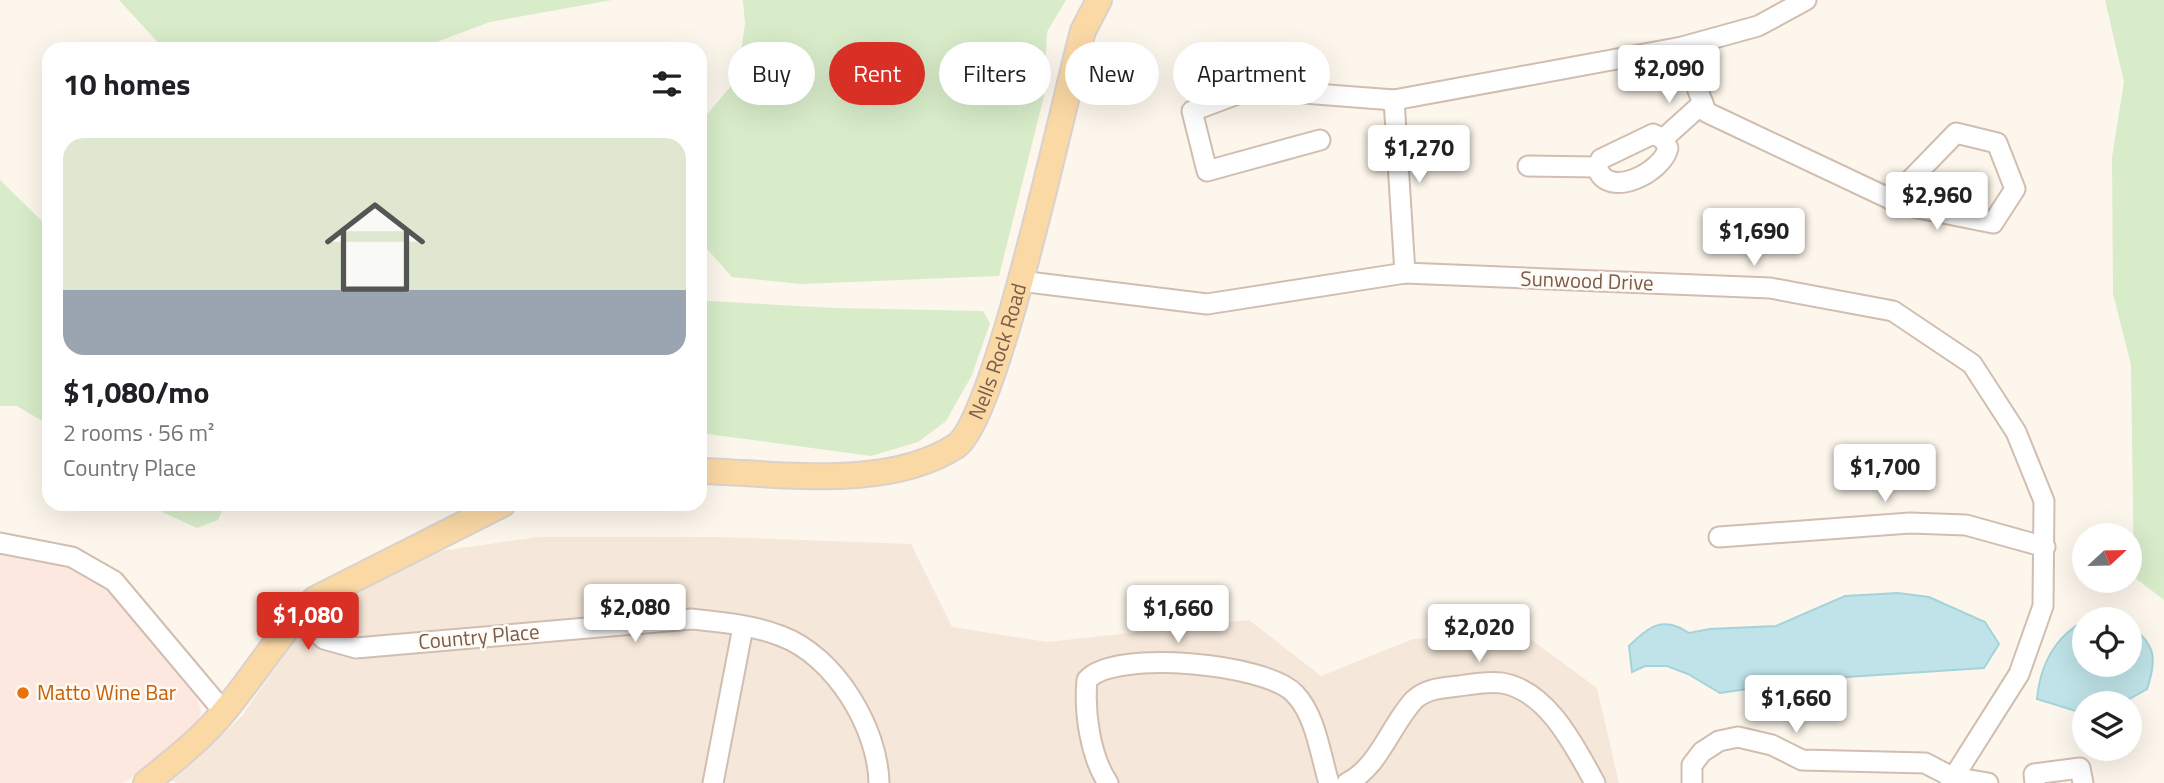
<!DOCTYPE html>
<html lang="en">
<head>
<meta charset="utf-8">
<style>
  :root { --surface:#fff; --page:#f6f6f6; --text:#202124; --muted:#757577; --accent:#d93025 }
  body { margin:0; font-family:"Titillium Web",sans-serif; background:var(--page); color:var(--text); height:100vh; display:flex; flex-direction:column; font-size:26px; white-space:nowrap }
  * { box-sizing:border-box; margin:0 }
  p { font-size:23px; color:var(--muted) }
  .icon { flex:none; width:38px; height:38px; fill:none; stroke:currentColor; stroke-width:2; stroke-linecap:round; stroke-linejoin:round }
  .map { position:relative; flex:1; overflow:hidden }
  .details { position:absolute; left:42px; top:42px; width:665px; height:469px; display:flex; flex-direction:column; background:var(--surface); border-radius:21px; box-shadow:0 7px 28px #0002 }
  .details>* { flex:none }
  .top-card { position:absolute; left:728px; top:42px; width:665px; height:63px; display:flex; gap:14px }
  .needle { width:46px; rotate:68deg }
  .buttons { position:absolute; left:2072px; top:523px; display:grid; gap:14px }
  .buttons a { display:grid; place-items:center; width:70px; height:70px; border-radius:50%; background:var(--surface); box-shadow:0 7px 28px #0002; font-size:35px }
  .price { position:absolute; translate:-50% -60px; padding:0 16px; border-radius:7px; background:#fff; color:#222; font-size:23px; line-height:46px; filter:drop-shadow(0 2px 4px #0008) }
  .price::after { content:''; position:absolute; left:50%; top:42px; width:21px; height:16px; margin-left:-10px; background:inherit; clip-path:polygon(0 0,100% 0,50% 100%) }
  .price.on { background:var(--accent); color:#fff }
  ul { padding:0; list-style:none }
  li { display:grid; align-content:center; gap:14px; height:371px; padding:0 21px }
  li span { display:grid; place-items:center; height:217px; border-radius:21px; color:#555 }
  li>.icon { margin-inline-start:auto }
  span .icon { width:126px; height:126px; fill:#fffc; stroke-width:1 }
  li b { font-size:30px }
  h2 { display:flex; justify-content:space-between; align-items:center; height:84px; padding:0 21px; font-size:30px }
  .tag { padding:0 24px; border-radius:32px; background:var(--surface); box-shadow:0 7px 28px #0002; font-size:24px; line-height:63px }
  .tag.on { background:var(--accent); color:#fff }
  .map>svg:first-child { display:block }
</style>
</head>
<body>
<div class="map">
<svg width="2164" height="783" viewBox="0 0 2164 783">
  <rect width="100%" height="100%" fill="#fdf6ec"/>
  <polygon fill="#f5e8da" points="538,537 720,537 911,544 952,627 1047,642 1249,620 1321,676 1413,639 1525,635 1597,688 1619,783 178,783 167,780 205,751 242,716 301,630 349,594 433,552"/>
  <polygon fill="#fde8e0" points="0,552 49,558 96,577 196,695 201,711 198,724 186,741 123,783 0,783"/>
  <g fill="#d8ecc9">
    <polygon points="119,0 612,0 490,22 418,49 164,49"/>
    <polygon points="743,0 1066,0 1047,32 1044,96 999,276 801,284 732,277 700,241 700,119 704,118 737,79 745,24"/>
    <polygon points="2105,0 2164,0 2164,600 2134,577 2131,365 2113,294 2112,157 2124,82"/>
    <polygon points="0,180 49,228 49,425 17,406 0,406"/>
    <polygon points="710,301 833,308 983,311 990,323 972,375 946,421 918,442 871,456 700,433 700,302"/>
    <polygon points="156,504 225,504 218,520 197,528 158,510"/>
  </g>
  <g fill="#bfe3e8" stroke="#a5d3da" stroke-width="2">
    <path d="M1898,593L1929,597L1985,622L1999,644L1984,668L1816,679L1720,693L1688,674L1667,666H1645L1632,672L1629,646C1648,627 1663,615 1689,633L1710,629L1776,626L1845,596Z"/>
    <path d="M2104,611L2122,619L2084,620V665H2130V625C2156,645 2157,659 2147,689L2122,703L2084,704V711L2079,712L2037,699C2041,655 2063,627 2104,611Z"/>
  </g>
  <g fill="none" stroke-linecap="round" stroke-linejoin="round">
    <defs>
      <g id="minor">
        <polyline points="1682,47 1706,112 1903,205 1993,223 2015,189 1997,143 1956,133 1891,200"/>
        <polyline points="1394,100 1405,273"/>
        <path d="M1653,134L1663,139L1668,148C1663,172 1607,201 1597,167L1601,159Z"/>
        <polyline points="1663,139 1703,103"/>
        <polyline points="1320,140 1207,171 1192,111 1251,89 1394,100 1682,47 1758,26 1806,0"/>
        <polyline points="1528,166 1597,167"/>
        <polyline points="1020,281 1207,304 1405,273 1770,288 1893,311 1972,364 2016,432 2044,501 2043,606 2019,674 1950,783"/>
        <polyline points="1719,537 1910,523 1966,525 2045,547"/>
        <polyline points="0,543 72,557 114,581 224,712"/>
        <polyline points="315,599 338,628 341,642"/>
        <path d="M298,615L324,639L356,648L691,619C720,622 753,625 781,636C835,656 878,728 879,783"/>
        <polyline points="713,783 743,627"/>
        <path d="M1108,783C1090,756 1084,712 1087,680C1113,649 1267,663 1295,694C1316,716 1320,754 1329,783"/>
        <path d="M1347,783C1379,767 1390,726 1414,700C1427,688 1443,688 1459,686C1472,684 1489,681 1502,683C1548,691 1575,747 1595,783"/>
        <polyline points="1692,783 1692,765 1702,752 1719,741 1738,737 1772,745 1802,760 1925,763 1952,777 1988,783"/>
        <polyline points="2035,783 2034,774 2080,768 2083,783"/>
      </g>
      <g id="major">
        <path id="s1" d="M700,471C779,473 887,491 956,446C997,419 1065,96 1083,31L1099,0"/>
        <path d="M146,783C174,760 203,738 226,709C256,673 281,630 315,599L503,504"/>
      </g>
    </defs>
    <use href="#minor" stroke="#d1beb0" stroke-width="23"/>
    <use href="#major" stroke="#dad1cd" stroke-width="28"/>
    <use href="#minor" stroke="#fff" stroke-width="19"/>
    <use href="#major" stroke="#fbd9a5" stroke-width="24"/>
  </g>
  <circle fill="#e8710a" stroke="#fffaf3" stroke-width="2.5" cx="23" cy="693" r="7"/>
  <g text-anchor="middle" stroke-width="5" stroke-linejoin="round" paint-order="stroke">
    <g font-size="21" fill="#7a5c4d" stroke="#fffaf3">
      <text transform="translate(1587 281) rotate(2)" y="7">Sunwood Drive</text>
      <text dy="7" stroke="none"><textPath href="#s1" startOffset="366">Nells Rock Road</textPath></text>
      <text transform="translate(479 637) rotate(-5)" y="7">Country Place</text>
    </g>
    <g font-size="21" fill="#c56008" stroke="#fffaf3" text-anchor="start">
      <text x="37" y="700">Matto Wine Bar</text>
    </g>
  </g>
</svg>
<div class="buttons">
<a><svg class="needle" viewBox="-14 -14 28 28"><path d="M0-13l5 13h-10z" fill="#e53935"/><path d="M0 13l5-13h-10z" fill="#757577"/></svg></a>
<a><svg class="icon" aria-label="locate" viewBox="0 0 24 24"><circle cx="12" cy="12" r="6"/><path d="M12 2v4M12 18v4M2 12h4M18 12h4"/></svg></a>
<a><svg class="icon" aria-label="layers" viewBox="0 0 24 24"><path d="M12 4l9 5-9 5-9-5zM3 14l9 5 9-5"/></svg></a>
</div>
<b class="price" style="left:1669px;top:105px">$2,090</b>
<b class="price" style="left:1419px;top:185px">$1,270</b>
<b class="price" style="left:1937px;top:232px">$2,960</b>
<b class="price" style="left:1754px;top:268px">$1,690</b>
<b class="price" style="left:1885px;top:504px">$1,700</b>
<b class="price" style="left:635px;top:644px">$2,080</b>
<b class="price" style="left:1178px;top:645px">$1,660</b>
<b class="price on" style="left:308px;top:652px">$1,080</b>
<b class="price" style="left:1479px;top:664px">$2,020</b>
<b class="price" style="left:1796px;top:735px">$1,660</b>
<div class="top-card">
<a class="tag">Buy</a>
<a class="tag on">Rent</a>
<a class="tag">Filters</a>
<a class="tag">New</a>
<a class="tag">Apartment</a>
</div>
<section class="details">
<h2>10 homes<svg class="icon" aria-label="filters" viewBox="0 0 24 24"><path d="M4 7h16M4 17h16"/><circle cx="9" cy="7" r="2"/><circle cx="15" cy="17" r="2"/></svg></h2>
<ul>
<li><span style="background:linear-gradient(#dfe7d0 70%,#9aa5b1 0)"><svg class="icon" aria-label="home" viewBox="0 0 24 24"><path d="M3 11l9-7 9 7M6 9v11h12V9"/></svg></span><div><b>$1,080/mo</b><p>2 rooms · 56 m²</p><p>Country Place</p></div></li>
</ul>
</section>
</div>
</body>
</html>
